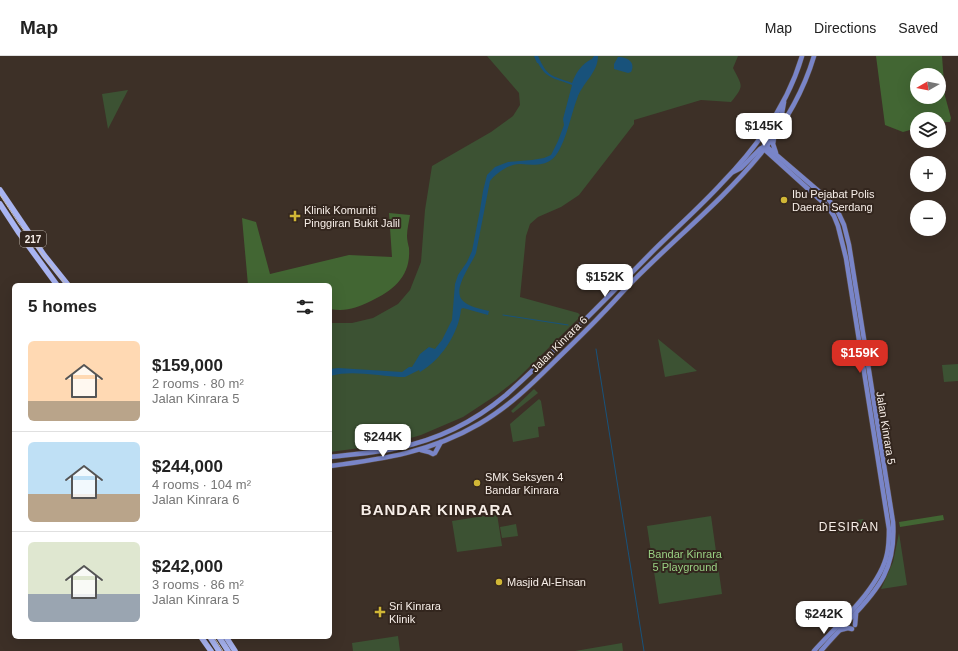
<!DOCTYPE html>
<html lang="en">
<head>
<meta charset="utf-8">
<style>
  :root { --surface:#fff; --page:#f2f2f2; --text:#222; --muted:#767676; --line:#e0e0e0; --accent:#d93025 }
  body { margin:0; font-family:Helvetica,sans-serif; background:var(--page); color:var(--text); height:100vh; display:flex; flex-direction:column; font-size:15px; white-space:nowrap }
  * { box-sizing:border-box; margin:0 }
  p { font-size:13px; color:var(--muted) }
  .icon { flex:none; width:22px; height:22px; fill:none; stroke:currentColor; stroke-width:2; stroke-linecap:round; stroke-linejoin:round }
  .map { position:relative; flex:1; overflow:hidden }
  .sheet { position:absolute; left:12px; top:227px; width:320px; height:356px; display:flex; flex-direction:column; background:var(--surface); border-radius:6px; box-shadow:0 4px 16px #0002 }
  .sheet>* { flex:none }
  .needle { width:26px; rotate:261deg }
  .fabs { position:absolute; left:910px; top:12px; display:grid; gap:8px }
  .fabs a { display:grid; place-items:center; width:36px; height:36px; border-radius:50%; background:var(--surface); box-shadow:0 4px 16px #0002; font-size:20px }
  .price { position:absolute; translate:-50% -34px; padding:0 9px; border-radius:8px; background:#fff; color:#222; font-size:13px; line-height:26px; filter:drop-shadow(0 1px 2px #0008) }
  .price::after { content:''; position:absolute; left:50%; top:24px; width:12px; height:9px; margin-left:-6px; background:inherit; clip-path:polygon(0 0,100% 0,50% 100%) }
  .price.on { background:var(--accent); color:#fff }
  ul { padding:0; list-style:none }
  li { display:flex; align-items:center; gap:12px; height:100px; padding:0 16px }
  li+li { border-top:1px solid var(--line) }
  li span { display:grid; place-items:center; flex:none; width:112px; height:80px; border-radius:6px; color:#555 }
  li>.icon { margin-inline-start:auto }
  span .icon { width:48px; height:48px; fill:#fffc; stroke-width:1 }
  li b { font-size:17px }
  h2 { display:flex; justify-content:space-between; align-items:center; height:48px; padding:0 16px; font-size:17px }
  header { display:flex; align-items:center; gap:24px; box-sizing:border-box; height:56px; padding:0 20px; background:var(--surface); border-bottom:1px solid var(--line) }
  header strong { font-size:19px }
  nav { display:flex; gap:22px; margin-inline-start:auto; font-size:14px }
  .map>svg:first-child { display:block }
</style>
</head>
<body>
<header>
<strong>Map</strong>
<nav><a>Map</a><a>Directions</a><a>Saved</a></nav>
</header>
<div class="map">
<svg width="958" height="595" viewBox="0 0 958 595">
  <rect width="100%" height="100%" fill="#3d3027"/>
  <g fill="#3c5233">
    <path d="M487,0H738L733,12C742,30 745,29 731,46L701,44L634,64V68L579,139L561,151L538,161L530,168L526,180L520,241L578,257L581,260L516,324L498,338L463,361L421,379L390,388L330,396V267H352L373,262L398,248L410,234L421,206L425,154L432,110L491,76L513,60L520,49L519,37Z"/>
    <polygon points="128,34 108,73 102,38"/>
    <polygon points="658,283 697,315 665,321"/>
    <polygon points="958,308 958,325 944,326 942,309"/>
    <polygon points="534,333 538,337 513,357 511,355"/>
    <polygon points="539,343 541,345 545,370 538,371 539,381 513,386 510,368"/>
    <polygon points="497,458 502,490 457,496 452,465"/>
    <polygon points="711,460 722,538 659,548 647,470"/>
    <polygon points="863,463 867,472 838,477 837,467"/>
    <polygon points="516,468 518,480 502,482 500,471"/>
    <polygon points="899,477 907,529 881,533 893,506"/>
    <polygon points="398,580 400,595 353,595 352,587"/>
    <polygon points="622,587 623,595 575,595"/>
  </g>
  <g fill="#426633" fill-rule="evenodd">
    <path d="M876,0H942L945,40L951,62L950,66H939V63H917V72L903,76L885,69ZM917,19H939V41H917Z"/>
    <path d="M389,157L410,159C409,166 407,173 407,180C407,184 408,188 409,192C411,220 394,234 371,245C356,252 346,256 330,253V229H248L242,162L256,166L270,218L349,199L392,201Z"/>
    <polygon points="943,459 944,464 900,471 899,466"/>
  </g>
  <g fill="#18527b">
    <path d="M534,0H538C548,22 551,19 572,27C576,17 581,8 592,3L594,0H598C598,17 582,27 577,43C571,58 564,96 551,104C543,110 531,109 521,108C510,107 496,117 490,125L476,197C472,208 451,234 463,245C469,251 481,253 489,255L488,259L463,252L461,253C459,277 441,304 420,316L419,314L405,321H399C376,320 353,314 330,320V313L338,312L402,316L409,311H412L420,298L429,291L435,293L442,284L452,264L455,228L458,219L467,206L472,195L480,154L483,135L487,119L495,111L508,106L532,104L544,102L551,99L558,85L564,69L563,63L572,29C556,22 547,24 538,7H537Z"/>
    <path d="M618,1C627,1 636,6 631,16L628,17L614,13V8Z"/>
  </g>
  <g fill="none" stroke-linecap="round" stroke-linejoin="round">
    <g stroke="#18527b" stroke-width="1">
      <polyline points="503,259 568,269"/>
      <polyline points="596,293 644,595"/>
    </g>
    <defs>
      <g id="secondary">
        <polyline points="774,82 773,88 776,97"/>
        <path d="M766,90L829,144L838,156L844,169L849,189L893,466C896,511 880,532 850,563C840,574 830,584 821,595"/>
        <polyline points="764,91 765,86 777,67 782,57 784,46"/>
        <path d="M764,93L827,150L834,160L838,170L846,202L889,473C889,481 889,489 887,498C880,532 837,569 814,595"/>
        <polyline points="733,116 741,112 760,93 765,90"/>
        <polyline points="421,394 429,396 433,398"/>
        <polyline points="435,397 441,386"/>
        <path d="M330,401C352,398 375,397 397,392C437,384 475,365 506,339C557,293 605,244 653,195C676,172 700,151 722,127C756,92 788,48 802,0"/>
        <path d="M330,410C384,403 431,396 479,368C507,352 530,330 553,307C569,291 586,275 602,258C613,247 623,235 634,224C702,155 785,98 814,0"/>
        <polyline points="855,569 856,558"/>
        <polyline points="840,574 848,572 852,573"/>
      </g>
      <g id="highway">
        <polyline points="0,134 44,199 68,229"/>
        <polyline points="0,148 19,177 57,229"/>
        <polyline points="201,581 211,595"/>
        <polyline points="210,581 219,595"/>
        <polyline points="219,581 228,595"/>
        <polyline points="226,581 235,595"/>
      </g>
    </defs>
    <use href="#secondary" stroke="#5b4e46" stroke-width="5.5"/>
    <use href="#highway" stroke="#5b4e46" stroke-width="6"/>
    <use href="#secondary" stroke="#7985c8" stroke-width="4.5"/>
    <use href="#highway" stroke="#a8b4f2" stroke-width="5.5"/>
    <g stroke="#c7bdb6" stroke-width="1">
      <polyline points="0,139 19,168 66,229"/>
      <polyline points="214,581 223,595"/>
    </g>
  </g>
  <g fill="#d1b736" stroke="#33261e" stroke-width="1.5">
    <circle cx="784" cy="144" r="4"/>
    <path d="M293 154h4v4h4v4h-4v4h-4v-4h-4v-4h4z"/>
    <circle cx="477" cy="427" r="4"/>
    <circle cx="499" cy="526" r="4"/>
    <path d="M378 550h4v4h4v4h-4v4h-4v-4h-4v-4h4z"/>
  </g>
  <g text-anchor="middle" stroke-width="4" stroke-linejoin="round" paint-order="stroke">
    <rect fill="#33261e" stroke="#bcb2ab" stroke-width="1" x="20" y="175" width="26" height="16" rx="3"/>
    <g font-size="10" font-weight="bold" fill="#f7eee8">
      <text x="33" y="187">217</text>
    </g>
    <g font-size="11" fill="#f7eee8" stroke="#33261e" text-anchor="start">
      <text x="792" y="142">Ibu Pejabat Polis<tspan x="792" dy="13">Daerah Serdang</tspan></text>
      <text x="304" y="158">Klinik Komuniti<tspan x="304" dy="13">Pinggiran Bukit Jalil</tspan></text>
      <text x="485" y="425">SMK Seksyen 4<tspan x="485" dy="13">Bandar Kinrara</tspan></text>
      <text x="507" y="530">Masjid Al-Ehsan</text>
      <text x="389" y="554">Sri Kinrara<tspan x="389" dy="13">Klinik</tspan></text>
    </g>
    <g font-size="11" fill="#f7eee8" stroke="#33261e">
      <text transform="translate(559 288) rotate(-45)" y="4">Jalan Kinrara 6</text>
      <text transform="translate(886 372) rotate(81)" y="4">Jalan Kinrara 5</text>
    </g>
    <g font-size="11" fill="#99d083" stroke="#33261e">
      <text x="685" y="502">Bandar Kinrara<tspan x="685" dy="13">5 Playground</tspan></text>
    </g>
    <g font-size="12" letter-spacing="1" fill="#f7eee8" stroke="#33261e">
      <text x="849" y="475">DESIRAN</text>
    </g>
    <g font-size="15" font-weight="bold" letter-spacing="1" fill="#f7eee8" stroke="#33261e">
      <text x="437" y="459">BANDAR KINRARA</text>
    </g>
  </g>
</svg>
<div class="fabs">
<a><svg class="needle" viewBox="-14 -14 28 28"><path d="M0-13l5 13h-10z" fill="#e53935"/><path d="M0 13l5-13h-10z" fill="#767676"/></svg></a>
<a><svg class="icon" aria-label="layers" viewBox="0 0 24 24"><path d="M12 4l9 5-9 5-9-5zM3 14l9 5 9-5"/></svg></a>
<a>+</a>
<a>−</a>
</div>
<b class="price" style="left:764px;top:91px">$145K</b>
<b class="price" style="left:605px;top:242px">$152K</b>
<b class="price on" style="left:860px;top:318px">$159K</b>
<b class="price" style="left:383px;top:402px">$244K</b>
<b class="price" style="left:824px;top:579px">$242K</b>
<section class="sheet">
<h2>5 homes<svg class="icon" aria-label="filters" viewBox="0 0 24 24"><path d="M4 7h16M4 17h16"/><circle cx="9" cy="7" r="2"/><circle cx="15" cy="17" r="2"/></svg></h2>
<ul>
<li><span style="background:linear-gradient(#ffd9b3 75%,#b9a48a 0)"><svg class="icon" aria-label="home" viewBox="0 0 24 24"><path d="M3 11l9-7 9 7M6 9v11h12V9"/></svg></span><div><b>$159,000</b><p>2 rooms · 80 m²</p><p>Jalan Kinrara 5</p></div></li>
<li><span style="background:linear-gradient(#bfe0f5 65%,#b9a48a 0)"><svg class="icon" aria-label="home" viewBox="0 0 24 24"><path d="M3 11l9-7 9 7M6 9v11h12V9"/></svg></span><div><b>$244,000</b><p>4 rooms · 104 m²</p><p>Jalan Kinrara 6</p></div></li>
<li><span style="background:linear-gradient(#dfe7d0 65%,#9aa5b1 0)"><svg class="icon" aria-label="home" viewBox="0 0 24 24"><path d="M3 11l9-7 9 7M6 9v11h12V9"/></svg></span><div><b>$242,000</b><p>3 rooms · 86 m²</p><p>Jalan Kinrara 5</p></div></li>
</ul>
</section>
</div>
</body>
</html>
